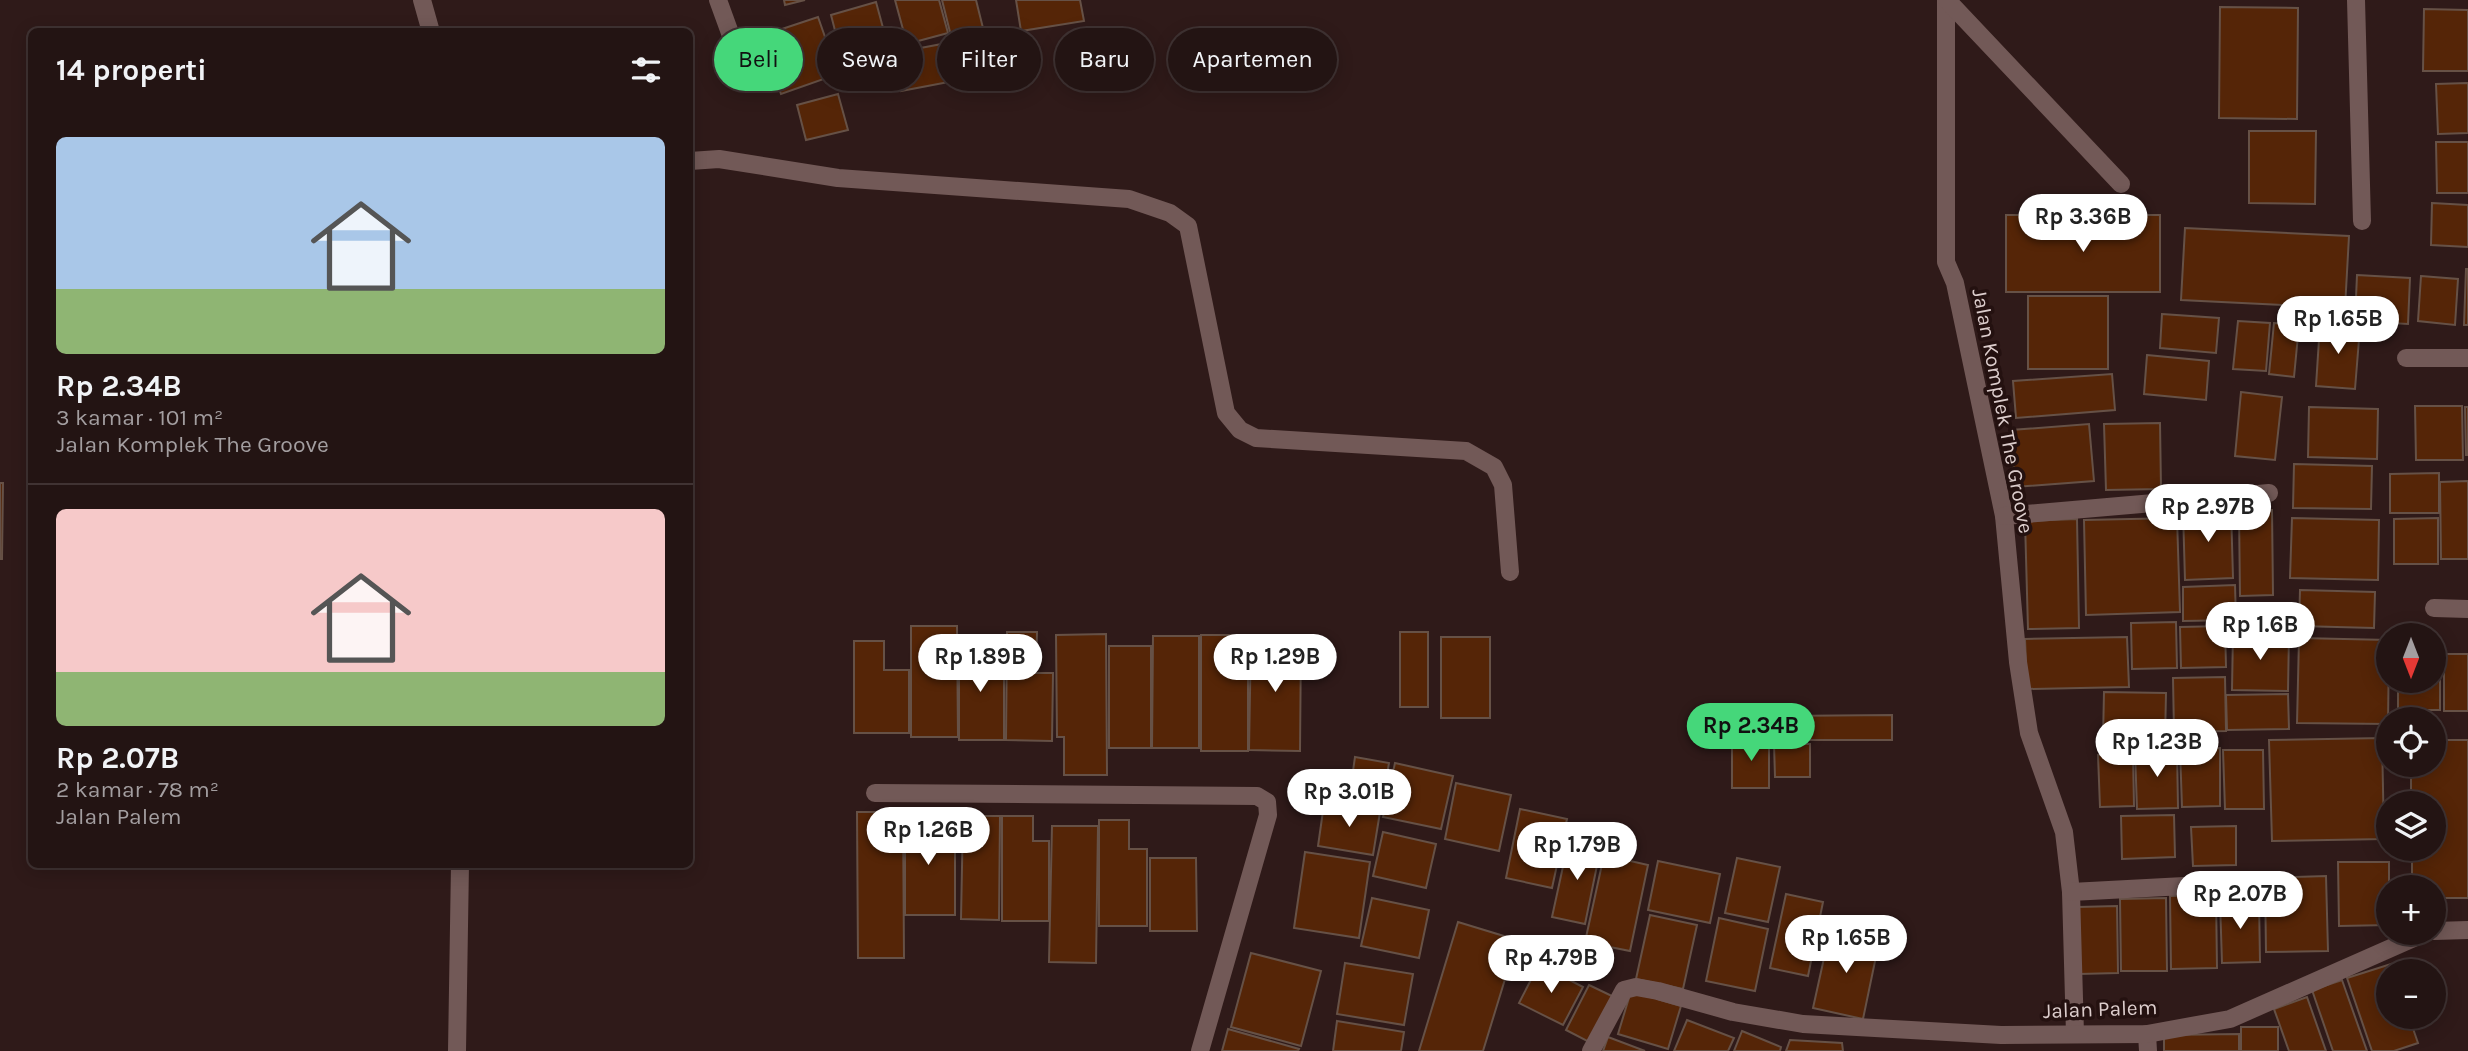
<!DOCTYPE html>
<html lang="id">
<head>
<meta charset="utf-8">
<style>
  :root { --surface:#231413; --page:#2f2121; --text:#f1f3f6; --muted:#a39ea0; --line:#403333; --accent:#45d77a }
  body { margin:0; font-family:Karla,sans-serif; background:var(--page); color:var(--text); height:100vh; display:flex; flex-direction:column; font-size:26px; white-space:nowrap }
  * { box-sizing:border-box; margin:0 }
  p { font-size:23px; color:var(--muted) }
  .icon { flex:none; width:38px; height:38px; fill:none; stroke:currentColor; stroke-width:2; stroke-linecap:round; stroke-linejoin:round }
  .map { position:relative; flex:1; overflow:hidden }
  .side { position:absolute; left:28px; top:28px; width:665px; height:840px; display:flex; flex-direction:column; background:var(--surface); border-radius:10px; box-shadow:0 4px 18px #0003,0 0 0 2px var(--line) }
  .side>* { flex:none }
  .guide { position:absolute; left:714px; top:28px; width:665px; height:63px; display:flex; gap:14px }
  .needle { width:46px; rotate:180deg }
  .controls { position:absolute; left:2376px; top:623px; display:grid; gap:14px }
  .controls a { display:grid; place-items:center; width:70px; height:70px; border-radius:50%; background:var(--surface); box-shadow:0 4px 18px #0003,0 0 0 2px var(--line); font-size:35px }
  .price { position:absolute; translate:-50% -60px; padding:0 16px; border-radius:24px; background:#fff; color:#222; font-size:23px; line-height:46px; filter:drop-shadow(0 2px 4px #0008) }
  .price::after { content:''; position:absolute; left:50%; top:42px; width:21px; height:16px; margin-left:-10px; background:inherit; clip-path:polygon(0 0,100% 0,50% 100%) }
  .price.current { background:var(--accent); color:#111 }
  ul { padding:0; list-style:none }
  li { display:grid; align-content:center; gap:14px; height:371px; padding:0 28px }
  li+li { border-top:2px solid var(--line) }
  li span { display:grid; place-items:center; height:217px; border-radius:10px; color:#555 }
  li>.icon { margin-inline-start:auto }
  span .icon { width:126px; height:126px; fill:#fffc; stroke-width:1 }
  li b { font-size:30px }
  h2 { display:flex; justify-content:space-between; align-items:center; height:84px; padding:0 28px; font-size:30px }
  .tag { padding:0 24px; border-radius:32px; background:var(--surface); box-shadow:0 4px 18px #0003,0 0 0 2px var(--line); font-size:24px; line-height:63px }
  .tag.current { background:var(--accent); color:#111 }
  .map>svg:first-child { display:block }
</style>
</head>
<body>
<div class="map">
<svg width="2468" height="1051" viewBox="0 0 2468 1051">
  <rect width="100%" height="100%" fill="#2f1a19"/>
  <g fill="#552507" stroke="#665146" stroke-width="2">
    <polygon points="784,0 805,0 785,5"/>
    <polygon points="895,0 939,0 948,33 907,44"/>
    <polygon points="942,0 976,0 983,28 951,36"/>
    <polygon points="1016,0 1080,0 1084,21 1021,31"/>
    <polygon points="876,2 892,61 846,73 831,15"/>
    <polygon points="2220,7 2298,8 2297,119 2219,118"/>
    <polygon points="2424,9 2468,10 2468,71 2423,71"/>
    <polygon points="818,17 838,74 781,94 761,36"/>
    <polygon points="947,43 954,81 901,91 894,53"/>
    <polygon points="2468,83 2468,133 2438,134 2436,84"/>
    <polygon points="838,94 848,130 806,140 797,105"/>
    <polygon points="2249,131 2316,131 2315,204 2249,203"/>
    <polygon points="2436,142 2468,142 2468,193 2437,193"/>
    <polygon points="2432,203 2468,205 2468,247 2431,245"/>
    <rect x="2006" y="215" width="154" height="77"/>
    <polygon points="2185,228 2349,236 2345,308 2181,300"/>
    <polygon points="2466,269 2468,269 2468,325 2464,325"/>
    <polygon points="2357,275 2410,278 2408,324 2355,321"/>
    <polygon points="2421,276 2458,279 2455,325 2418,321"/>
    <rect x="2028" y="296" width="80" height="73"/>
    <polygon points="2162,314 2219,318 2216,353 2160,348"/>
    <polygon points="2238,321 2270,323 2266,371 2233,369"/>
    <polygon points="2274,323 2299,325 2294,377 2269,374"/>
    <polygon points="2320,324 2360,327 2355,389 2316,386"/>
    <polygon points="2147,355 2209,361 2206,400 2144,394"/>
    <polygon points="2112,374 2115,410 2016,418 2013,381"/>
    <polygon points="2241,392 2282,397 2275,460 2235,456"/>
    <polygon points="2415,406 2462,406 2463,460 2416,460"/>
    <polygon points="2309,407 2378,409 2377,459 2308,457"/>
    <polygon points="2465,407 2468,407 2468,455 2466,455"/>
    <polygon points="2160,423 2161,489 2106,490 2104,424"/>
    <polygon points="2089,424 2094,481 2015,487 2011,430"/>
    <polygon points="2294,464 2372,466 2371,509 2293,508"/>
    <polygon points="2439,473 2439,513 2390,513 2390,474"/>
    <polygon points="2468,481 2468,559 2441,559 2440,482"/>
    <polygon points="0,483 3,483 2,559 0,559"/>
    <polygon points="2231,509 2233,578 2185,580 2183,511"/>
    <polygon points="2272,510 2273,595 2240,596 2239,511"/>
    <polygon points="2177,518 2180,612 2086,615 2084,520"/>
    <polygon points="2292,518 2379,520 2378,580 2290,578"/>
    <polygon points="2438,518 2438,564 2394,564 2394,519"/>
    <polygon points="2077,519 2079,628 2028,629 2025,521"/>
    <polygon points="2235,585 2236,620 2183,621 2183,587"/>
    <polygon points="2300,590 2375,592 2374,628 2299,626"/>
    <polygon points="2176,622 2177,668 2132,669 2131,623"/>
    <polygon points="911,626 957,626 958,737 911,737"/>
    <polygon points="2225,626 2226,667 2181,668 2180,627"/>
    <polygon points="1007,632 1037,632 1036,673 1053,673 1052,741 1006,740"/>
    <rect x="1400" y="632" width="28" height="75"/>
    <polygon points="2233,632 2289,633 2288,691 2232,690"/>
    <polygon points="1106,634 1107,775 1064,775 1064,737 1057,737 1056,635"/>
    <rect x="1201" y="635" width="47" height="116"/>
    <polygon points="1153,636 1199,636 1199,748 1152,748"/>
    <polygon points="959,637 984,637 984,666 1004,666 1004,740 959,740"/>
    <polygon points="1251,637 1301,638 1300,751 1249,750"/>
    <rect x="1441" y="637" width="49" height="81"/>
    <polygon points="2127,637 2129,687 2027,689 2025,639"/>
    <polygon points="2299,638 2389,640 2388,724 2297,723"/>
    <polygon points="854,641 884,641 884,670 909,670 909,733 854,733"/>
    <rect x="1109" y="646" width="42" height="102"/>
    <polygon points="2434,653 2440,653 2440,710 2398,710 2398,681 2434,681"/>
    <rect x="2444" y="654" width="24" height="57"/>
    <polygon points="2225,677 2226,731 2174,732 2173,678"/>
    <polygon points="2104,692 2166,693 2165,740 2103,739"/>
    <polygon points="2288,694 2289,729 2227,730 2226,695"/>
    <polygon points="1892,715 1892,740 1770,740 1770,716"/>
    <rect x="1732" y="737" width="37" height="51"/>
    <polygon points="2382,738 2384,839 2272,841 2269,740"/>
    <polygon points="2434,740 2468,740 2468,898 2434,898 2434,887 2412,887 2412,849 2434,849 2434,803 2411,803 2411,765 2434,765"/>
    <polygon points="1774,744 1810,744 1810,777 1775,777"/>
    <polygon points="2220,748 2220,806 2182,807 2180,750"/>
    <polygon points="2177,750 2178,808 2137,809 2135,751"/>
    <polygon points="2223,750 2263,750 2264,809 2225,809"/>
    <polygon points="2133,754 2134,806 2100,807 2098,755"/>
    <polygon points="1355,757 1389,763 1383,797 1350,792"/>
    <polygon points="1395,763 1453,776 1441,829 1383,817"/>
    <polygon points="1456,783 1511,795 1499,851 1445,839"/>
    <polygon points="1324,804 1380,812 1373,855 1318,846"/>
    <polygon points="1520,809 1567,819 1552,888 1506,878"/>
    <polygon points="905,811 936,812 936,836 955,836 955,915 905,915"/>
    <polygon points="857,812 903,812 904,958 858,958"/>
    <polygon points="2174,815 2175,857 2122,859 2121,816"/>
    <polygon points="963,816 1000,816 999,920 961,919"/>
    <polygon points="1002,816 1033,816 1033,841 1049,841 1049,921 1002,921"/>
    <polygon points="1099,820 1129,820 1129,849 1147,849 1147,926 1099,926"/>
    <polygon points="1052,826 1098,826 1096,963 1049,962"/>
    <polygon points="2236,826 2236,865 2193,866 2191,827"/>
    <polygon points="1383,832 1436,844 1426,888 1373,876"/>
    <polygon points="1569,839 1601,846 1585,924 1552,917"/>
    <polygon points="1305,852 1370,862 1359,938 1294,928"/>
    <polygon points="1604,855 1648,865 1630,951 1585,942"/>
    <polygon points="1150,858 1196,858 1197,931 1150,931"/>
    <polygon points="1737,858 1780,867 1768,922 1725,913"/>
    <polygon points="1658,861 1720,874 1710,923 1648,910"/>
    <polygon points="2338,862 2389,862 2389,925 2339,926"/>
    <polygon points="2326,876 2328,951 2266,952 2265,878"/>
    <polygon points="1786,894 1823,902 1808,976 1770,968"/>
    <polygon points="2216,895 2217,968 2171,969 2170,896"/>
    <polygon points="1372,898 1429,910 1419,958 1361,946"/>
    <polygon points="2166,898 2167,971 2121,971 2120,899"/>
    <polygon points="2259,900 2260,962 2222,963 2220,901"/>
    <polygon points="2117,906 2118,973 2079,974 2078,907"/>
    <polygon points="1650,915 1697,925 1683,989 1636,979"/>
    <polygon points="1719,918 1768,929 1755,991 1706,981"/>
    <polygon points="1458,922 1517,940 1483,1051 1419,1051"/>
    <polygon points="1830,931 1879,942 1863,1019 1813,1008"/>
    <polygon points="1251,953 1321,971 1301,1046 1231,1027"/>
    <polygon points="1345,963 1413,974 1404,1025 1337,1014"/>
    <polygon points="1539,964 1583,987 1563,1025 1519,1003"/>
    <polygon points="2391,964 2393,971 2389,971 2389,1017 2409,1017 2418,1043 2394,1051 2372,1051 2347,978"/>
    <polygon points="2342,980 2367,1051 2333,1051 2312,990"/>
    <polygon points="1589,985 1614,997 1591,1043 1566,1030"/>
    <polygon points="1631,991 1681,1006 1668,1049 1618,1034"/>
    <polygon points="2307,997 2326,1051 2289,1051 2274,1009"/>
    <polygon points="1687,1020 1734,1038 1728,1051 1674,1051"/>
    <polygon points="1337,1021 1404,1032 1401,1051 1333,1051"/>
    <rect x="2241" y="1027" width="37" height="24"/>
    <polygon points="1228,1029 1299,1049 1298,1051 1222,1051"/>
    <polygon points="1742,1031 1781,1047 1780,1051 1734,1051"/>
    <polygon points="2239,1034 2239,1051 2164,1051 2164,1035"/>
    <polygon points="1608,1037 1645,1051 1603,1051"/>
    <polygon points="1790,1040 1842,1043 1843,1051 1786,1051"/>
  </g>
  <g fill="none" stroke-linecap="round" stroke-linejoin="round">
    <g stroke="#725957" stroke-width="18">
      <polyline points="422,0 431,32"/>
      <polyline points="718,0 738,55"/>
      <polyline points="1946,0 1946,262 1955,283 2004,516 2018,662 2029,733 2064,832 2071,892 2075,1034"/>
      <polyline points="1947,0 2121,184"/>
      <polyline points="2356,0 2362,221"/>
      <polyline points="690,161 719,159 838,178 1129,199 1170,213 1188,226 1226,413 1240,430 1256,438 1466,451 1494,467 1503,485 1510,572"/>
      <polyline points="2406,358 2468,358"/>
      <polyline points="2004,516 2269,493"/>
      <polyline points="2434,608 2468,609"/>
      <polyline points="875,793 1257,796 1267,802 1268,815 1200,1051"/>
      <polyline points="2071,892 2241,883"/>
      <polyline points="2434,931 2468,930"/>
      <polyline points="2147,1034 2148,1051"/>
      <polyline points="457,1051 460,864"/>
      <polyline points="1591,1051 1624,990 1636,987 1658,991 1733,1012 1803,1024 2001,1035 2147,1034 2230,1019 2425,933"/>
    </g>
  </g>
  <g text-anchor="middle" stroke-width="7" stroke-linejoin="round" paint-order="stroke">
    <g font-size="21" fill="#dccdcc" stroke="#241110">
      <text transform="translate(2003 411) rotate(79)" y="7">Jalan Komplek The Groove</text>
      <text transform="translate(2100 1009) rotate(-2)" y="7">Jalan Palem</text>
    </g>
  </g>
</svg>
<div class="controls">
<a><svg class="needle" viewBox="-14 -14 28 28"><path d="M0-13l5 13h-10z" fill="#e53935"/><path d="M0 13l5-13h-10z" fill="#a39ea0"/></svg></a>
<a><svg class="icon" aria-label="locate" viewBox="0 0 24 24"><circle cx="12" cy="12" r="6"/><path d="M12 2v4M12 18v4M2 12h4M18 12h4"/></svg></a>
<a><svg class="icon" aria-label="layers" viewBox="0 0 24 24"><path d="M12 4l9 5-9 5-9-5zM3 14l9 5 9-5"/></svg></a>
<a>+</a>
<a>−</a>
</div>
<b class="price" style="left:2083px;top:254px">Rp 3.36B</b>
<b class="price" style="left:2338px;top:356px">Rp 1.65B</b>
<b class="price" style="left:2208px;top:544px">Rp 2.97B</b>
<b class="price" style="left:2260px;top:662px">Rp 1.6B</b>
<b class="price" style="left:980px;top:694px">Rp 1.89B</b>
<b class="price" style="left:1275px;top:694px">Rp 1.29B</b>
<b class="price current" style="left:1751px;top:763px">Rp 2.34B</b>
<b class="price" style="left:2157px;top:779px">Rp 1.23B</b>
<b class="price" style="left:1349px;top:829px">Rp 3.01B</b>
<b class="price" style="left:928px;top:867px">Rp 1.26B</b>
<b class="price" style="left:1577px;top:882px">Rp 1.79B</b>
<b class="price" style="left:2240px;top:931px">Rp 2.07B</b>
<b class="price" style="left:1846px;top:975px">Rp 1.65B</b>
<b class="price" style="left:1551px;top:995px">Rp 4.79B</b>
<div class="guide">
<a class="tag current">Beli</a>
<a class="tag">Sewa</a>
<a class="tag">Filter</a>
<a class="tag">Baru</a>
<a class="tag">Apartemen</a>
</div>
<section class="side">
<h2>14 properti<svg class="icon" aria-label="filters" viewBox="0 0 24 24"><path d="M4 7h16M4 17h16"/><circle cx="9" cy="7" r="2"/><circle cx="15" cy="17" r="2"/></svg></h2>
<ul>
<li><span style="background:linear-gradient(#a9c7e8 70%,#8fb573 0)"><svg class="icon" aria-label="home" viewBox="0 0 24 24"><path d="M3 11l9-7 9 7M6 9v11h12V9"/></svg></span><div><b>Rp 2.34B</b><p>3 kamar · 101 m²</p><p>Jalan Komplek The Groove</p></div></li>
<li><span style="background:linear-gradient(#f6c9c9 75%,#8fb573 0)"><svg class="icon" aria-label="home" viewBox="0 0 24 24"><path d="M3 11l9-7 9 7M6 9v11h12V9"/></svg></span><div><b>Rp 2.07B</b><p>2 kamar · 78 m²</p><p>Jalan Palem</p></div></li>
</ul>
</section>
</div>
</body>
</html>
